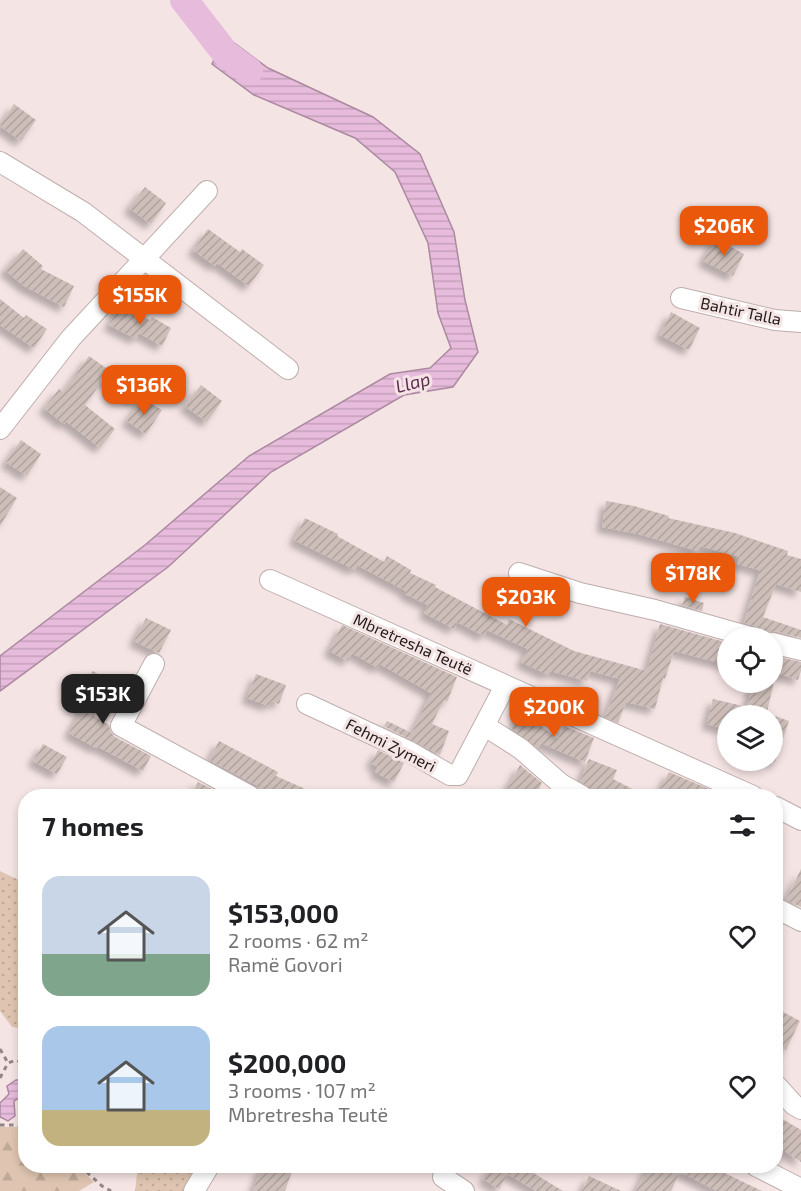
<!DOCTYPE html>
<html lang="en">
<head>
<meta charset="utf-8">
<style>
  :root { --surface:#fff; --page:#f6f6f6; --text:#202124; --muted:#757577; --accent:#ea580c }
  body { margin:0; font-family:"Exo 2",sans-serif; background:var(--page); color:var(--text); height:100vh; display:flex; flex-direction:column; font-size:22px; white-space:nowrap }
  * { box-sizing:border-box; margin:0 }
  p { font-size:20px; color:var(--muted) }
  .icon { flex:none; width:33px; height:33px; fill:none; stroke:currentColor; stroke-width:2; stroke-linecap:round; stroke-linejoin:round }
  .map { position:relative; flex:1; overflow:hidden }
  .sheet { position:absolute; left:18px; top:789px; width:765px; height:384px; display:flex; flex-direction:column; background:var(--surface); border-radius:24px; box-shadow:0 3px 9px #0003 }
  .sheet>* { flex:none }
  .buttons { position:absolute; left:717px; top:627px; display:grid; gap:12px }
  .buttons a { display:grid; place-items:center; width:66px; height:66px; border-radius:50%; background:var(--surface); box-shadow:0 3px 9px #0003; font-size:30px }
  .price { position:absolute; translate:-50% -51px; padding:0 14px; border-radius:12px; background:var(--accent); color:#fff; font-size:20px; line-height:39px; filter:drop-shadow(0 2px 3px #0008) }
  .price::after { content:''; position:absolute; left:50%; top:36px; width:18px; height:14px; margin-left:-9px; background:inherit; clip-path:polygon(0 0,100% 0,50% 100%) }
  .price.on { background:#222; color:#fff }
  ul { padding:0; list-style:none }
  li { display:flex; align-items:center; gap:18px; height:150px; padding:0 24px }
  li span { display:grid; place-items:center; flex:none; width:168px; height:120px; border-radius:18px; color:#555 }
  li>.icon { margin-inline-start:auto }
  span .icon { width:72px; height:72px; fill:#fffc; stroke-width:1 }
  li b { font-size:26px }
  h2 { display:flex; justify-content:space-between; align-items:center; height:72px; padding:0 24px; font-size:26px }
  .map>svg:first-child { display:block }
</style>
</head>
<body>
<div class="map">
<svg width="801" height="1191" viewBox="0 0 801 1191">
  <defs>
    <pattern id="grass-dots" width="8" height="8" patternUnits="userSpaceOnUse" patternTransform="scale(1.5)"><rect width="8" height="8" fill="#dfc5b1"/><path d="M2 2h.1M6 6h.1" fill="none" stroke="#bfa998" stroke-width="1.8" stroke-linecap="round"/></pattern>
    <pattern id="forest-firs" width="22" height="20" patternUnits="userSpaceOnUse" patternTransform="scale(1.5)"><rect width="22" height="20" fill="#dfc5b1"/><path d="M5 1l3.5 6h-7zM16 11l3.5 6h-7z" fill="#bfa998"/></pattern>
    <pattern id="water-rules" width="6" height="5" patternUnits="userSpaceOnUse" patternTransform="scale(1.5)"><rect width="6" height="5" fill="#e7bbdb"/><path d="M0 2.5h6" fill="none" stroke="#c6a0bb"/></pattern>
    <pattern id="building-hatch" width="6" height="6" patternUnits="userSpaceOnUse" patternTransform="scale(1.5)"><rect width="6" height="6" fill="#cdbeb9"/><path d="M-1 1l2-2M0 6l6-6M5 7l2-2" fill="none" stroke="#b0a39e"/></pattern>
    <filter id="shadow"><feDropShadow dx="-5.5" dy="5.5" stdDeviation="3" flood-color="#0004"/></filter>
  </defs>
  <rect width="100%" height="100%" fill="#f5e4e4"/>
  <g fill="url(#grass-dots)">
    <polygon points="0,871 25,883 25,1029 12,1027 0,1011"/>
    <polygon points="138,1166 203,1166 188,1191 135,1191"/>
  </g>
  <polygon fill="url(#forest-firs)" points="0,1127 17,1127 25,1130 26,1166 77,1166 94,1182 79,1191 0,1191"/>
  <g fill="url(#water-rules)" stroke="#ab8aa1" stroke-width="1.5">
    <polygon points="225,36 268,68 373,117 420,154 454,232 465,300 478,352 453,387 404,395 271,472 168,567 0,691 0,656 145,545 249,456 390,374 430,368 451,348 438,313 428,243 395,172 355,138 254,95 212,64"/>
    <polygon points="16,1080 19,1080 24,1084 25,1093 21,1097 14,1101 15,1116 8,1121 0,1117 0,1103 9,1094 7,1086"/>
  </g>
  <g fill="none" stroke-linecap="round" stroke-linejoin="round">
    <polyline stroke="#e7bbdb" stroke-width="28" points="184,0 226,54 249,71"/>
  </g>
  <g fill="url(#building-hatch)" filter="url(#shadow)">
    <polygon points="14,104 36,120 21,141 0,126"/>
    <polygon points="145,187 166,203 151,224 129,208"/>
    <polygon points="208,229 240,252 242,249 264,265 249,286 217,263 215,266 193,250"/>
    <polygon points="715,238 744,254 733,276 703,261"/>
    <polygon points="23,249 43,266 41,269 74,286 64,307 24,286 5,270"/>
    <polygon points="0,299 24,318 26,315 47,329 34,348 0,325"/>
    <polygon points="120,305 150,320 152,317 171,328 162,346 139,333 136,339 109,325"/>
    <polygon points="671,312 700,328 689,350 660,335"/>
    <polygon points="89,356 123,380 129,370 147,381 135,400 103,380 85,405 115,429 100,448 66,421 64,424 44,408 59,389 63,392"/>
    <polygon points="201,385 222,401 207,422 185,406"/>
    <polygon points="142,398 162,410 146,434 127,421"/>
    <polygon points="21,440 41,454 27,476 6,462"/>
    <polygon points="0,487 17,498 0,526"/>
    <polygon points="606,501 634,506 669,516 668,518 735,533 788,551 787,555 801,559 801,592 776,584 763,617 801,630 801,638 775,631 765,634 758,627 744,623 760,570 737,564 740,557 700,546 698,551 638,534 602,527"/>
    <polygon points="305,518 338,534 337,536 384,562 387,556 411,570 410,573 436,585 435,587 507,625 509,619 574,651 647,671 660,624 728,643 728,665 674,651 665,679 663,678 655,709 626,702 618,723 605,717 620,679 590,671 587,681 550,671 548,675 521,662 528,649 487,630 484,636 457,622 454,629 424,613 428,605 405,594 406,591 357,565 355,570 294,540"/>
    <polygon points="685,597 704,603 702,611 682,605"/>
    <polygon points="146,618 171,630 159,653 134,641"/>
    <polygon points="342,625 457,677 447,702 444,700 432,724 449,731 440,755 384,726 387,721 412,733 431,693 380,664 378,668 352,653 348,661 329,651"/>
    <polygon points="775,656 801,662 801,671 798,680 772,671"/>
    <polygon points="93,671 113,683 94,716 109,725 111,732 115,737 151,756 143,771 97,746 96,748 69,733 88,698 80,694"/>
    <polygon points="256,674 286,685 279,704 271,701 269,706 247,698"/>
    <polygon points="753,682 774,682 766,716 728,716 728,730 707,724 713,699 747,707"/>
    <polygon points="523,712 558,739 564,726 594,738 585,762 541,743 538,748 511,728"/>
    <polygon points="772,715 789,721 775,762 772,762"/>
    <polygon points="219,741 278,772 276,776 321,796 262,796 260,790 256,785 209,760"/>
    <polygon points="43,744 67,757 57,774 33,761"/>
    <polygon points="378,750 404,763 394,782 375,772 378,767 371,763"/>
    <polygon points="589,759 617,770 613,779 646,796 606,796 593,791 580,781"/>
    <polygon points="520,765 542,783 535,796 521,796 507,789"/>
    <polygon points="669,772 725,796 657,796"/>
    <polygon points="198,782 226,796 191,796"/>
    <polygon points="801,869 801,907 786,900"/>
    <polygon points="776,1008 800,1021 786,1050 776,1045"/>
    <polygon points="776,1115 801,1130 801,1162 776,1145"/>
    <polygon points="262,1166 294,1166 285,1191 253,1191"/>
    <polygon points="492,1166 522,1166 563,1191 536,1191 508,1174 499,1189 483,1179"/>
    <polygon points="648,1166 663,1166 679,1174 671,1191 636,1191"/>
    <polygon points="669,1166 710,1166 762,1191 717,1191"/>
    <polygon points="589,1176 621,1191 582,1191"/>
  </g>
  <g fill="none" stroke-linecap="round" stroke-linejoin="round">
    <defs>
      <g id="minor">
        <polyline points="0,162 83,212 288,369"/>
        <polyline points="681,298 775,320 801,322"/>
        <polyline points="0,429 71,338 207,191"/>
        <polyline points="519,573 580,593 655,610 754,638"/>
        <polyline points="270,580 753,796"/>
        <polyline points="772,643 801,650"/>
        <polyline points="154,664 121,726 250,796"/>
        <polyline points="307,704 408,751 450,775 458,775 505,686"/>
        <polyline points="485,726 521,749 561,784 582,796"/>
        <polyline points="776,807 801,820"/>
        <polyline points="776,908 801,921"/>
        <polyline points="776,1085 794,1105 801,1109"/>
        <polyline points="756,1166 801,1189"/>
        <polyline points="443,1177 464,1191"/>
        <polyline points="194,1191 209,1166"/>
      </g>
    </defs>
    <use href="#minor" stroke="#bfaeae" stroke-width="22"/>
    <g stroke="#918585" stroke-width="3" stroke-dasharray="4.5 4.5" stroke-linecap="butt">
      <polyline points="0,1049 8,1063"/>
      <polyline points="0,1078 8,1063 16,1060 26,1064"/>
      <polyline points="0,1125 17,1125 26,1129"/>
      <polyline points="80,1166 102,1186 111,1191"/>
    </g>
    <use href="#minor" stroke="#fff" stroke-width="20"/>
  </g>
  <g text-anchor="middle" stroke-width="6" stroke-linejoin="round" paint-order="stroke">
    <g font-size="16" fill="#1f1919" stroke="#f5e4e4">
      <text transform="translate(741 311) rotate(12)" y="6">Bahtir Talla</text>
      <text transform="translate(413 644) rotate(24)" y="6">Mbretresha Teutë</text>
      <text transform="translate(391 745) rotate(27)" y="6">Fehmi Zymeri</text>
    </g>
    <g font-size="18" font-style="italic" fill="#5e2a53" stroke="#f5e4e4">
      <text transform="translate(413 383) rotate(-15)" y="6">Llap</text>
    </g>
  </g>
</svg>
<div class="buttons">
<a><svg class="icon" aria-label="locate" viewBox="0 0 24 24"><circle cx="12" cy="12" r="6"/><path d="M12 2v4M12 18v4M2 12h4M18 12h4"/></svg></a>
<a><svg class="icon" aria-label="layers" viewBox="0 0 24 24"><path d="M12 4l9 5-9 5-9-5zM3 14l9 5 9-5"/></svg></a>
</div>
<b class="price" style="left:724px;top:257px">$206K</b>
<b class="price" style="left:140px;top:326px">$155K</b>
<b class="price" style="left:144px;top:416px">$136K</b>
<b class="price" style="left:693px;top:604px">$178K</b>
<b class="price" style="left:526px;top:628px">$203K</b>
<b class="price on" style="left:103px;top:725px">$153K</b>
<b class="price" style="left:554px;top:738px">$200K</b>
<section class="sheet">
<h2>7 homes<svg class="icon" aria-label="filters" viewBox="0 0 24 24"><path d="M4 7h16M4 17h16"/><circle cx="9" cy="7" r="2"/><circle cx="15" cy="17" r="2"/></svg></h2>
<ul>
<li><span style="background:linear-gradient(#c9d6e8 65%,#7fa58c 0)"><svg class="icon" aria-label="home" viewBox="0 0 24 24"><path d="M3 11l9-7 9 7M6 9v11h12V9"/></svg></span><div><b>$153,000</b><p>2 rooms · 62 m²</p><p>Ramë Govori</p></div><svg class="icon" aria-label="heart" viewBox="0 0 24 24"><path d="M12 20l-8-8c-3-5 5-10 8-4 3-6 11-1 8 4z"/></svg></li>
<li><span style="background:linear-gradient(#a9c7e8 70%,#c2b280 0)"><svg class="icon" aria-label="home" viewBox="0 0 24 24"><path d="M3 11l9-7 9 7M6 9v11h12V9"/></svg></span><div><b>$200,000</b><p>3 rooms · 107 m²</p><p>Mbretresha Teutë</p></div><svg class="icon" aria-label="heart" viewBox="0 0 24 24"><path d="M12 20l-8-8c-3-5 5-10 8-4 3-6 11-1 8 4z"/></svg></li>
</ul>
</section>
</div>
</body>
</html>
